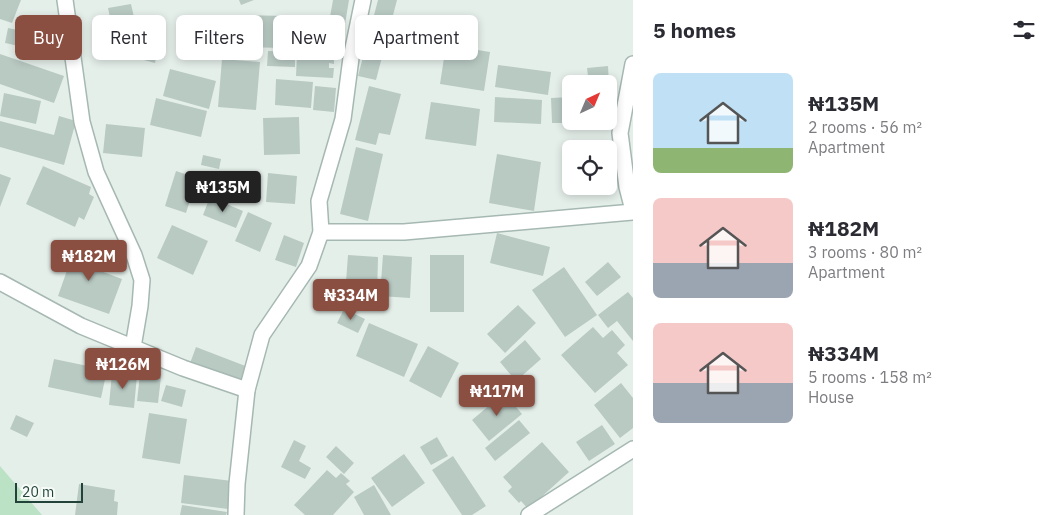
<!DOCTYPE html>
<html lang="en">
<head>
<meta charset="utf-8">
<style>
  :root { --surface:#fff; --page:#f2f2f3; --text:#2b2b33; --muted:#7c7c81; --accent:#8a4f41 }
  body { margin:0; font-family:"IBM Plex Sans",sans-serif; background:var(--page); color:var(--text); height:100vh; display:flex; flex-direction:column; font-size:19px; white-space:nowrap }
  * { box-sizing:border-box; margin:0 }
  p { font-size:16px; color:var(--muted) }
  .icon { flex:none; width:28px; height:28px; fill:none; stroke:currentColor; stroke-width:2; stroke-linecap:round; stroke-linejoin:round }
  .map { position:relative; flex:1; overflow:hidden }
  .details { display:flex; flex-direction:column; background:var(--surface); width:425px }
  .details>* { flex:none }
  .hud { position:absolute; left:15px; top:15px; width:475px; height:45px; display:flex; gap:10px }
  .needle { width:32px; rotate:44deg }
  .fabs { position:absolute; left:562px; top:75px; display:grid; gap:10px }
  .fabs a { display:grid; place-items:center; width:55px; height:55px; border-radius:8px; background:var(--surface); box-shadow:0 2px 8px #0003; font-size:25px }
  .scale { position:absolute; left:15px; bottom:12px; width:68px; box-sizing:border-box; padding-left:5px; border:2px solid #21433a; border-top:0; font-size:14px; line-height:18px; white-space:nowrap; color:#21433a; -webkit-text-stroke:4px #f6fbf8; paint-order:stroke }
  .price { position:absolute; translate:-50% -42px; padding:0 11px; border-radius:5px; background:var(--accent); color:#fff; font-size:16px; line-height:32px; filter:drop-shadow(0 1px 2px #0008) }
  .price::after { content:''; position:absolute; left:50%; top:30px; width:15px; height:11px; margin-left:-8px; background:inherit; clip-path:polygon(0 0,100% 0,50% 100%) }
  .price.active { background:#222; color:#fff }
  ul { padding:0; list-style:none }
  li { display:flex; align-items:center; gap:15px; height:125px; padding:0 20px }
  li span { display:grid; place-items:center; flex:none; width:140px; height:100px; border-radius:8px; color:#555 }
  li>.icon { margin-inline-start:auto }
  span .icon { width:60px; height:60px; fill:#fffc; stroke-width:1 }
  li b { font-size:21px }
  h2 { display:flex; justify-content:space-between; align-items:center; height:60px; padding:0 20px; font-size:21px }
  .tag { padding:0 18px; border-radius:8px; background:var(--surface); box-shadow:0 2px 8px #0003; font-size:18px; line-height:45px }
  .tag.active { background:var(--accent); color:#fff }
  main { display:flex; flex:1; min-height:0 }
  .map>svg:first-child { display:block }
</style>
</head>
<body>
<main>
<div class="map">
<svg width="633" height="515" viewBox="0 0 633 515">
  <rect width="100%" height="100%" fill="#e5efea"/>
  <polygon fill="#bce2c5" points="0,466 42,515 0,515"/>
  <g fill="#b9cac3">
    <polygon points="0,0 21,0 12,23 0,19"/>
    <polygon points="239,0 254,0 241,5"/>
    <polygon points="333,0 349,0 342,42 326,39"/>
    <polygon points="378,0 397,0 376,80 358,76"/>
    <polygon points="131,4 134,17 111,22 108,8"/>
    <polygon points="244,15 325,17 324,49 243,47"/>
    <polygon points="36,16 52,20 50,31 33,27"/>
    <polygon points="117,23 163,35 160,49 114,37"/>
    <polygon points="8,28 31,33 28,48 5,43"/>
    <polygon points="36,32 58,36 56,50 34,46"/>
    <polygon points="113,38 158,50 155,63 110,51"/>
    <polygon points="446,45 490,52 484,91 440,84"/>
    <polygon points="268,51 295,52 295,67 267,66"/>
    <polygon points="0,54 64,76 54,103 0,84"/>
    <polygon points="297,54 334,55 334,64 329,63 329,68 334,68 333,78 296,76"/>
    <polygon points="222,59 260,62 256,110 218,107"/>
    <polygon points="498,65 551,72 548,95 495,87"/>
    <polygon points="608,66 609,84 589,84 587,68"/>
    <polygon points="170,69 216,81 209,109 163,96"/>
    <polygon points="276,79 313,82 311,108 275,105"/>
    <polygon points="315,86 336,88 334,112 313,110"/>
    <polygon points="369,86 401,94 390,135 379,133 376,145 355,140"/>
    <polygon points="4,93 41,101 36,124 0,116"/>
    <polygon points="495,97 542,100 541,124 494,122"/>
    <polygon points="571,97 571,123 552,123 551,98"/>
    <polygon points="156,98 207,111 201,137 150,125"/>
    <polygon points="431,102 480,109 476,146 425,139"/>
    <polygon points="59,116 76,121 64,165 0,147 0,121 54,135"/>
    <polygon points="299,117 300,154 264,155 263,118"/>
    <polygon points="106,124 145,128 142,157 103,153"/>
    <polygon points="356,147 383,154 368,221 340,214"/>
    <polygon points="497,154 541,162 534,211 489,203"/>
    <polygon points="203,155 221,159 219,169 201,165"/>
    <polygon points="43,166 91,187 89,194 94,197 84,220 79,217 75,227 26,204"/>
    <polygon points="176,171 197,178 186,213 165,206"/>
    <polygon points="268,173 297,176 295,204 266,202"/>
    <polygon points="0,174 11,178 0,207"/>
    <polygon points="210,197 243,211 236,228 203,215"/>
    <polygon points="248,212 272,223 260,252 235,241"/>
    <polygon points="172,225 208,241 193,275 157,258"/>
    <polygon points="497,233 550,247 543,276 490,263"/>
    <polygon points="284,235 304,243 296,267 275,260"/>
    <polygon points="77,242 96,249 90,267 122,279 109,314 58,296"/>
    <polygon points="348,255 378,257 377,297 345,295"/>
    <polygon points="383,255 412,257 410,298 380,296"/>
    <rect x="430" y="255" width="34" height="57"/>
    <polygon points="608,262 621,277 597,296 585,282"/>
    <polygon points="564,267 597,315 565,337 532,290"/>
    <polygon points="628,292 633,298 633,341 617,321 608,328 598,315"/>
    <polygon points="518,305 536,323 505,353 487,334"/>
    <polygon points="344,309 365,319 358,333 337,323"/>
    <polygon points="369,323 418,344 404,377 356,356"/>
    <polygon points="593,327 603,338 612,330 625,345 617,353 628,365 595,393 561,355"/>
    <polygon points="525,340 541,359 516,381 500,362"/>
    <polygon points="428,346 459,363 441,398 409,381"/>
    <polygon points="196,347 248,367 241,386 189,366"/>
    <polygon points="54,359 107,370 101,398 48,387"/>
    <polygon points="112,373 137,375 134,408 109,405"/>
    <polygon points="140,375 161,377 158,403 137,401"/>
    <polygon points="621,383 633,398 633,428 620,438 594,405"/>
    <polygon points="166,385 186,390 182,407 161,401"/>
    <polygon points="504,393 522,414 489,441 472,420"/>
    <polygon points="149,413 187,419 180,464 142,458"/>
    <polygon points="16,415 34,423 27,437 10,429"/>
    <polygon points="519,420 530,433 495,461 485,448"/>
    <polygon points="602,425 615,444 589,461 576,442"/>
    <polygon points="437,437 448,456 431,465 420,447"/>
    <polygon points="294,440 306,446 299,461 311,468 305,479 281,467"/>
    <polygon points="542,442 569,472 528,509 521,501 519,503 508,491 512,487 503,477"/>
    <polygon points="336,446 354,463 344,474 326,457"/>
    <polygon points="404,454 425,483 392,507 371,478"/>
    <polygon points="453,456 486,506 472,515 462,515 432,470"/>
    <polygon points="327,470 336,478 341,473 350,481 346,484 354,492 333,515 305,515 294,505"/>
    <polygon points="184,475 232,481 228,509 181,503"/>
    <polygon points="79,484 115,490 114,501 118,502 117,515 75,515"/>
    <polygon points="374,485 391,515 364,515 354,497"/>
    <polygon points="182,505 227,512 226,515 180,515"/>
  </g>
  <g fill="none" stroke-linecap="round" stroke-linejoin="round">
    <defs>
      <g id="minor">
        <polyline points="65,0 82,122 96,172 134,255 142,280 140,306 133,347"/>
        <polyline points="633,64 620,133 627,187 633,210"/>
        <polyline points="321,232 404,232 633,212"/>
        <polyline points="0,282 81,326 183,368 247,390"/>
        <polyline points="236,515 237,484 247,390 262,335 309,266 321,232 319,201 343,119 351,58 363,0"/>
        <polyline points="529,515 633,449"/>
      </g>
    </defs>
    <use href="#minor" stroke="#a6b8b2" stroke-width="18"/>
    <use href="#minor" stroke="#fff" stroke-width="15"/>
  </g>
</svg>
<div class="fabs">
<a><svg class="needle" viewBox="-14 -14 28 28"><path d="M0-13l5 13h-10z" fill="#e53935"/><path d="M0 13l5-13h-10z" fill="#7c7c81"/></svg></a>
<a><svg class="icon" aria-label="locate" viewBox="0 0 24 24"><circle cx="12" cy="12" r="6"/><path d="M12 2v4M12 18v4M2 12h4M18 12h4"/></svg></a>
</div>
<div class="scale">20 m</div>
<b class="price active" style="left:223px;top:213px">₦135M</b>
<b class="price" style="left:89px;top:282px">₦182M</b>
<b class="price" style="left:351px;top:321px">₦334M</b>
<b class="price" style="left:123px;top:390px">₦126M</b>
<b class="price" style="left:497px;top:417px">₦117M</b>
<div class="hud">
<a class="tag active">Buy</a>
<a class="tag">Rent</a>
<a class="tag">Filters</a>
<a class="tag">New</a>
<a class="tag">Apartment</a>
</div>
</div>
<section class="details">
<h2>5 homes<svg class="icon" aria-label="filters" viewBox="0 0 24 24"><path d="M4 7h16M4 17h16"/><circle cx="9" cy="7" r="2"/><circle cx="15" cy="17" r="2"/></svg></h2>
<ul>
<li><span style="background:linear-gradient(#bfe0f5 75%,#8fb573 0)"><svg class="icon" aria-label="home" viewBox="0 0 24 24"><path d="M3 11l9-7 9 7M6 9v11h12V9"/></svg></span><div><b>₦135M</b><p>2 rooms · 56 m²</p><p>Apartment</p></div></li>
<li><span style="background:linear-gradient(#f6c9c9 65%,#9aa5b1 0)"><svg class="icon" aria-label="home" viewBox="0 0 24 24"><path d="M3 11l9-7 9 7M6 9v11h12V9"/></svg></span><div><b>₦182M</b><p>3 rooms · 80 m²</p><p>Apartment</p></div></li>
<li><span style="background:linear-gradient(#f6c9c9 60%,#9aa5b1 0)"><svg class="icon" aria-label="home" viewBox="0 0 24 24"><path d="M3 11l9-7 9 7M6 9v11h12V9"/></svg></span><div><b>₦334M</b><p>5 rooms · 158 m²</p><p>House</p></div></li>
</ul>
</section>
</main>
</body>
</html>
